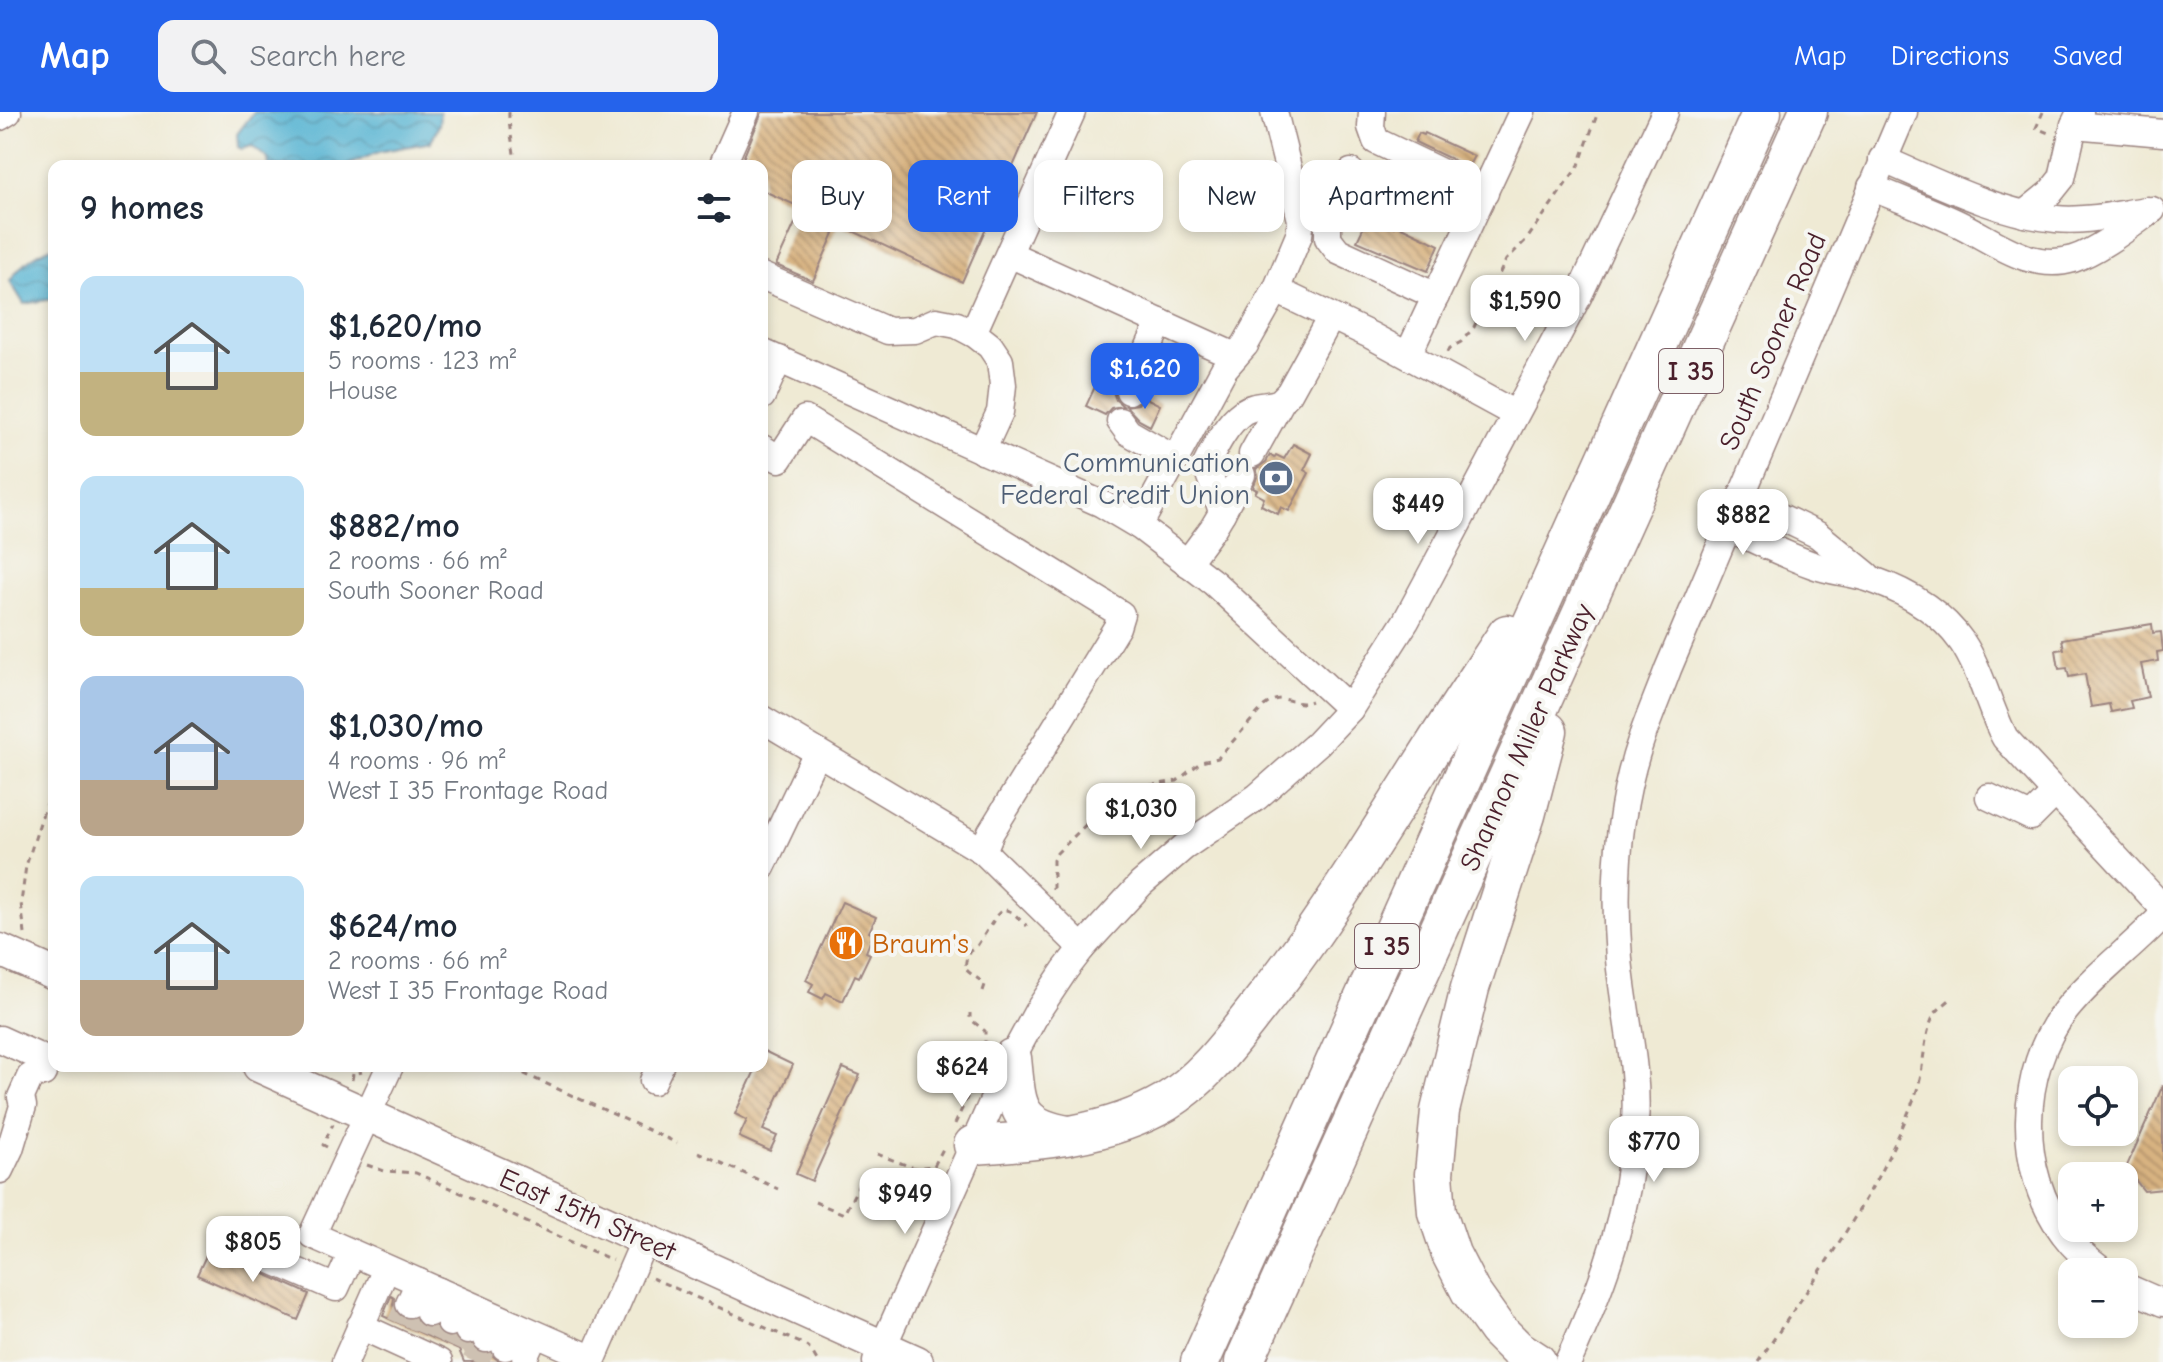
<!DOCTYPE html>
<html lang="en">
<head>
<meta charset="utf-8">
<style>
  :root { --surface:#fff; --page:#f2f2f3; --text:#1f2937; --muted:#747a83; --accent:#2563eb }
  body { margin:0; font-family:"Comic Neue",sans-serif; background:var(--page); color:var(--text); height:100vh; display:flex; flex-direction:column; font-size:30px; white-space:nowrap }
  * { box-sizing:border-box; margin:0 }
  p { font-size:26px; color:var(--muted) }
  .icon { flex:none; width:44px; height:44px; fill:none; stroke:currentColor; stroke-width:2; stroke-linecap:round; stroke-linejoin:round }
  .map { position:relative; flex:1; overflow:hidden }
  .panel { position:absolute; left:48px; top:48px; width:720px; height:912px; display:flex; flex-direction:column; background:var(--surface); border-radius:16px; box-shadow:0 4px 12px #0003 }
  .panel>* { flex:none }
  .hud { position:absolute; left:792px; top:48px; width:760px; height:72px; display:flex; gap:16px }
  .tools { position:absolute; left:2058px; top:954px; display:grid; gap:16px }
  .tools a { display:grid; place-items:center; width:80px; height:80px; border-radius:16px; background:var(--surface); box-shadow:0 4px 12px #0003; font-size:40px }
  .price { position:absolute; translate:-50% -68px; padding:0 18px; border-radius:16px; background:#fff; color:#222; font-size:26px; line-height:52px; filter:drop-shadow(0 2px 4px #0008) }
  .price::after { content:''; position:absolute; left:50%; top:48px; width:24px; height:18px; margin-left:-12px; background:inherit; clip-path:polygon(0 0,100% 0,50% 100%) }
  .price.active { background:var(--accent); color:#fff }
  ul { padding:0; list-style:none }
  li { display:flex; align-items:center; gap:24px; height:200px; padding:0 32px }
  li span { display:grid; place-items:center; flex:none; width:224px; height:160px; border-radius:16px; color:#555 }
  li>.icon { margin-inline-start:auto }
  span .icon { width:96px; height:96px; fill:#fffc; stroke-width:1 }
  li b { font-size:34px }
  h2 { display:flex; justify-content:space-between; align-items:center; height:96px; padding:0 32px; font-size:34px }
  .chip { padding:0 28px; border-radius:16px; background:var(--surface); box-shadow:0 4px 12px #0003; font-size:28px; line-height:72px }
  .chip.active { background:var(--accent); color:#fff }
  header { display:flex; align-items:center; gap:48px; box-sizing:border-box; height:112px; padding:0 40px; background:var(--accent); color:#fff }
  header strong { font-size:38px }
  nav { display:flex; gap:44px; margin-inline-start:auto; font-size:28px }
  .search { width:560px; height:72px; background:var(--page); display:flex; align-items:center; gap:20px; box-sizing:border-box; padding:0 28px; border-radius:16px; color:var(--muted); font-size:30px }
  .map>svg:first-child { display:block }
</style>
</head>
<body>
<header>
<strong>Map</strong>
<div class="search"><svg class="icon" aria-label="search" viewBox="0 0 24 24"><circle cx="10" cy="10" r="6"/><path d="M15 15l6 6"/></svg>Search here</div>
<nav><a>Map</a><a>Directions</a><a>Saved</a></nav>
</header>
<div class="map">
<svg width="2163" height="1250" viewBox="0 0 2163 1250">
  <defs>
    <pattern id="water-waves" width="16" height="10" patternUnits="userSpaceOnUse" patternTransform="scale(2)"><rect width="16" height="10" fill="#54b3d2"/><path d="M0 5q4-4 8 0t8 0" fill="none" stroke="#4891ab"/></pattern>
    <pattern id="building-back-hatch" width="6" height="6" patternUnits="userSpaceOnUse" patternTransform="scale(2)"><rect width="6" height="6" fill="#d8b381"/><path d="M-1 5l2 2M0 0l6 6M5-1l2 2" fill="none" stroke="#b1916a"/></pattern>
  </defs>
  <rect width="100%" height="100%" fill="#f6f6f2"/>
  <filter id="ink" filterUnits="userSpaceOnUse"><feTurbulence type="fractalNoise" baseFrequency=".0125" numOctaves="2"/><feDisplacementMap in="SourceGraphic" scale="16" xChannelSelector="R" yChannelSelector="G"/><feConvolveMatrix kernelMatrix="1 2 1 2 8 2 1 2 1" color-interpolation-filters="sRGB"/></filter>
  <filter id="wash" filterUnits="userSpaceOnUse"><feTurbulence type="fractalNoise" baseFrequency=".006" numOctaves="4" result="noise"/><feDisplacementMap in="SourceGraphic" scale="32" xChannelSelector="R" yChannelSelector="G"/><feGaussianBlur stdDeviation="1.8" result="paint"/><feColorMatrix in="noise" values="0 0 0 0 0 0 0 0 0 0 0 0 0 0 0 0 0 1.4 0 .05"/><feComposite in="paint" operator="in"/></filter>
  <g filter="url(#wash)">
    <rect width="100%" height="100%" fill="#efead4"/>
    <g fill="url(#water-waves)" stroke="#4f697e" stroke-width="2">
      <polygon points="254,0 440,0 439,13 431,30 378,40 347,54 269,54 268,47 252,34 242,37 238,35 237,22"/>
      <path d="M54,134V187L24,192L10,169C21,151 35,142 54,134Z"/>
    </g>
    <g id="blocks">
      <g fill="url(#building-back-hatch)">
        <polygon points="762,0 1037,0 962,170 838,112 813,169 776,153 802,96 762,78 762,54 740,54"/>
        <polygon points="1419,21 1424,23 1425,21 1474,44 1468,55 1415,30"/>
        <polygon points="1369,104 1394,115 1395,112 1439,133 1428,159 1357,129"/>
        <polygon points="1099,266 1114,273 1113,280 1116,288 1123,294 1111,296 1105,303 1086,294"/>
        <polygon points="1144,285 1160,293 1150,314 1139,308 1126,294 1138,292"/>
        <polygon points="1293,332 1312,342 1304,358 1309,361 1289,399 1281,395 1278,402 1261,393 1264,386 1255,381 1257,378 1253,376 1258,363 1256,357 1266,350 1270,343 1274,346 1276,343 1284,347"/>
        <polygon points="2152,512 2153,521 2161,520 2163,539 2157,540 2158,549 2141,552 2148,585 2130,589 2132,596 2111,600 2109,592 2091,595 2085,562 2069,565 2067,556 2059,557 2056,538 2064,537 2062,527"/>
        <polygon points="842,790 876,805 869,820 873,822 866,840 870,842 859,865 855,863 843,889 826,881 823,887 809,880 813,872 806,868"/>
        <polygon points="764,939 793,953 763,1018 777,1024 770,1039 739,1025 747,1008 735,1002 757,954 762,954 762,944"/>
        <polygon points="843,956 860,963 812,1069 796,1062"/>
        <polygon points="2163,973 2163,1077 2144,1079 2126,1056"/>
        <polygon points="209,1137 309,1182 298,1208 197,1163"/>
        <polygon points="391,1184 394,1186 393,1193 396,1201 402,1206 414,1207 423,1216 435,1215 438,1222 444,1226 454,1226 462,1234 472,1234 480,1242 491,1242 500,1250 464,1250 459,1238 383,1204"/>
      </g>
    </g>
  </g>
  <g filter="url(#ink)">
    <use href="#blocks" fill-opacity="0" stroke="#9c8480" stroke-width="2"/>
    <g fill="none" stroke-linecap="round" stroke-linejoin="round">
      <g stroke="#cec1b2" stroke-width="26" stroke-dasharray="26 13" stroke-linecap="butt">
        <polyline points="400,1212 409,1192"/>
        <polyline points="421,1221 429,1201"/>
        <polyline points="441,1230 450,1211"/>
        <polyline points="459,1238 468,1219"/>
        <polyline points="475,1250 486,1227"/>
      </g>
      <defs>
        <g id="minor">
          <polyline points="1372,0 1371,15 1376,29 1485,81"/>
          <polyline points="0,5 8,0"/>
          <polyline points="2074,13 2163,21"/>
          <path d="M1882,47C1936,70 1999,102 2056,107C2086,110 2118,102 2147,98"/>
          <polyline points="722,54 746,0"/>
          <polyline points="1351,60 1328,113 1328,126 1338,139 1436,184"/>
          <path d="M1871,75C1899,87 1929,98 1957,111C1993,128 2030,160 2073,147C2098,139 2131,113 2152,98"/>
          <polyline points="2024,102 2050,81 2062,66 2074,13 2080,0"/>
          <polyline points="1009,142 1235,244"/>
          <polyline points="762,164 888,219 915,218 936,209 957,213 976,223 990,234 1000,249 1003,273 1000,300 982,339"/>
          <polyline points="1276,178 1370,223 1515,302"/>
          <polyline points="973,221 1072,0"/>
          <polyline points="762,240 1102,392 1139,414 1214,471 1350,597"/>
          <polyline points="1408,243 1522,0"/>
          <polyline points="1129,279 1160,210"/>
          <polyline points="762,284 779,247"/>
          <polyline points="1120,309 1128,320 1175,347"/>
          <polyline points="762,336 779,347 805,307 1121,502 1117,515 991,720 983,739"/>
          <polyline points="1252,342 1281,290"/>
          <polyline points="1741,386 1818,423 1867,463"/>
          <polyline points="1222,401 1242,363"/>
          <polyline points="1139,414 1224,257 1245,233 1276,178 1299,123 1301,108 1274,0"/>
          <path d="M1728,416C1756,428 1784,443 1813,453C1832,460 1853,461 1873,468C1907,480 1941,500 1962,530C1981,558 1989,596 2005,626L2163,796"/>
          <path d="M1187,451L1213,416L1222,401C1218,384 1211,369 1206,353C1215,335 1226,312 1243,300C1254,292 1270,295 1280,290C1281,289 1288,282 1289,281L1331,205"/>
          <polyline points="762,607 983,739 1082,836"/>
          <polyline points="1989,685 2031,705 2055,681"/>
          <polyline points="762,755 817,640"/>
          <polyline points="0,927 44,947 42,953 43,961"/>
          <polyline points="390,954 312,1123 593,1247 645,1127"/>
          <polyline points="653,969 660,954"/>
          <polyline points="0,1058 10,1037 23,994 21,985 30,965"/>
          <polyline points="243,1136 336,1176 352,1141"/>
          <path d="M2104,1160C2089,1149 2075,1137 2064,1122C2016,1060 2018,958 2066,898C2094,863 2132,836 2163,803"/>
          <polyline points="2124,1174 2163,1191"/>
          <polyline points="409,1192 419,1170"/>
          <polyline points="429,1201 439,1179"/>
          <polyline points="450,1211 458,1188"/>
          <polyline points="360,1214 439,1250"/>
          <polyline points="468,1219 479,1197"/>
          <polyline points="486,1227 496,1205"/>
          <polyline points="505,1235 514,1212"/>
          <polyline points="525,1244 535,1222"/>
          <polyline points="345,1250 386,1157"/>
          <polyline points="876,1250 1012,946 1037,900 1065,858 1082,836 1141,772 1184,735 1257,685 1318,631 1350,597 1406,509 1429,466 1578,185 1665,0"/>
          <path d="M1568,1250C1605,1169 1629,1101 1635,1011C1639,956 1624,902 1619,847C1613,773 1617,696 1642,625C1650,602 1660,579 1668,557L1904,0"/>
        </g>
        <g id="major">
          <polyline points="0,838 54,862"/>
          <polyline points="259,954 917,1250"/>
        </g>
        <g id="highway">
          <path d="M1012,946C1017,994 1015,1014 1068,1023"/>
          <path d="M973,1033C1038,1029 1108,1024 1166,990C1204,967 1231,929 1258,895C1319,819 1369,736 1421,654C1449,609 1478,566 1507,522"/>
          <polyline points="1200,1250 1762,0"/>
          <polyline points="1244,1250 1808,0"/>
          <polyline points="1537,1250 1517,1237 1497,1217 1470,1179 1451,1142 1437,1100 1434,1062 1440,999 1470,876 1526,703 1548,619"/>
        </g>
      </defs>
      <use href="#minor" stroke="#9c8480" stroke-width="29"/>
      <use href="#major" stroke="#9c8480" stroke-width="35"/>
      <use href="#highway" stroke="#9c8480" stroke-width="41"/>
      <g stroke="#9c8480" stroke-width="3" stroke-dasharray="6 6" stroke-linecap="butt">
        <path d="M509,0C508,18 516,39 514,54"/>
        <polyline points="2043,0 2036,16 2051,22"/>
        <polyline points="1448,240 1450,236 1461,230 1474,215 1506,148 1527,127 1579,53 1598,0"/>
        <path d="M1053,777V748L1057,741L1117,682L1123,678L1177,669L1201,650L1218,646L1264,594C1286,577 1291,597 1311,589"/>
        <polyline points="25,822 21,791 26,754 45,695 54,682"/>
        <path d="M983,879L985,873C980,866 971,864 965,856L967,843L970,838L977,834L997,803L1003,797L1012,800L1027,814"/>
        <polyline points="501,954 518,959 677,1031"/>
        <polyline points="352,968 353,962 362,960"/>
        <polyline points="955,1012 981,955 981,942 985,933 985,919 970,907 970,901"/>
        <polyline points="327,1035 323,1033 333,1012"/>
        <polyline points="698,1040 778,1077"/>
        <polyline points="877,1042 914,1056 934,1054 945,1033"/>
        <polyline points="367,1053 384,1059 416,1061 612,1148"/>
        <polyline points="815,1090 844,1102 863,1065"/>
        <polyline points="652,1166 805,1233 811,1238 818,1250"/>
        <path d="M1758,1250C1817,1164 1880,1079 1916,981C1925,956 1922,927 1934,903C1938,897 1946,891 1952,886"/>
      </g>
      <use href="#minor" stroke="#fff" stroke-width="26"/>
      <use href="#major" stroke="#fff" stroke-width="32"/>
      <use href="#highway" stroke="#fff" stroke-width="38"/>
    </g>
  </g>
  <defs>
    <symbol id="bank-disc" viewBox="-11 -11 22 22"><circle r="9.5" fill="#5c6f8a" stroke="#f6f6f2"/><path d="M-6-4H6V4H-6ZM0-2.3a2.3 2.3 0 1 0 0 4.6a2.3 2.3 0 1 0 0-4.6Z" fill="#fff"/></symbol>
    <symbol id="restaurant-disc" viewBox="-11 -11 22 22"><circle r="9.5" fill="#e8710a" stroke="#f6f6f2"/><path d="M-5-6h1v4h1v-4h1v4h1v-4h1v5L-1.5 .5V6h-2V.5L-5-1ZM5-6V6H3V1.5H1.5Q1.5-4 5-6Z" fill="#fff"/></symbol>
  </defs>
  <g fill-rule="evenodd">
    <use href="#bank-disc" x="1256" y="346" width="40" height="40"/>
    <use href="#restaurant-disc" x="826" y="811" width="40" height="40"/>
  </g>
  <g text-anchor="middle" stroke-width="8" stroke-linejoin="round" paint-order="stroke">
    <g fill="#f6f6f2" stroke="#7e6067" stroke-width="2">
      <rect x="1659" y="237" width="64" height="44" rx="6"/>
      <rect x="1355" y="812" width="64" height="44" rx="6"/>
    </g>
    <g font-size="26" font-weight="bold" fill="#4a1f2b">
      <text x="1691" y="268">I 35</text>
      <text x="1387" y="843">I 35</text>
    </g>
    <g font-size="28" fill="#4a1f2b" stroke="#f6f6f2">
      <text transform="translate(1772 229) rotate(-67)" y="10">South Sooner Road</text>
      <text transform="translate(1526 625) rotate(-66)" y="10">Shannon Miller Parkway</text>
      <text transform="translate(588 1102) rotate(24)" y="10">East 15th Street</text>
    </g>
    <g font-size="28" fill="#4e5e75" stroke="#f6f6f2" text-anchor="end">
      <text x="1250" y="360">Communication<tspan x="1250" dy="32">Federal Credit Union</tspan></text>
    </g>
    <g font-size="28" fill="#c56008" stroke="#f6f6f2" text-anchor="start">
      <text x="872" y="841">Braum's</text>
    </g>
  </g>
</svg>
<div class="tools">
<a><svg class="icon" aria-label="locate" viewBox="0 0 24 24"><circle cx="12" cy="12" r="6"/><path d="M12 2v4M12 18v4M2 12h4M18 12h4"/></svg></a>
<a>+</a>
<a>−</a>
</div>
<b class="price" style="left:1525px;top:231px">$1,590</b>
<b class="price active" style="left:1145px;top:299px">$1,620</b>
<b class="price" style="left:1418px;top:434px">$449</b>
<b class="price" style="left:1743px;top:445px">$882</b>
<b class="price" style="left:1141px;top:739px">$1,030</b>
<b class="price" style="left:962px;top:997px">$624</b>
<b class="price" style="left:1654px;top:1072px">$770</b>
<b class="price" style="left:905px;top:1124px">$949</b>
<b class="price" style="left:253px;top:1172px">$805</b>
<div class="hud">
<a class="chip">Buy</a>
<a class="chip active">Rent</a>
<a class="chip">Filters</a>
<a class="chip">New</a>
<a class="chip">Apartment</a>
</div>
<section class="panel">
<h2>9 homes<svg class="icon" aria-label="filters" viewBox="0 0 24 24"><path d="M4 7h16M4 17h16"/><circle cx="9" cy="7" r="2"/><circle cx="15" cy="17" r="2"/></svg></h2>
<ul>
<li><span style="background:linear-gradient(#bfe0f5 60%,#c2b280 0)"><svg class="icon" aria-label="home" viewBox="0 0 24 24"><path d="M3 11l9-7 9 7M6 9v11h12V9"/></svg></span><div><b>$1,620/mo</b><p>5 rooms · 123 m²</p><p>House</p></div></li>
<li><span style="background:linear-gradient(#bfe0f5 70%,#c2b280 0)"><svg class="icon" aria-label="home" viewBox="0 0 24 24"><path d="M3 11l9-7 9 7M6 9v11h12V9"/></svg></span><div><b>$882/mo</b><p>2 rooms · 66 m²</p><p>South Sooner Road</p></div></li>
<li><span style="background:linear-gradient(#a9c7e8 65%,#b9a48a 0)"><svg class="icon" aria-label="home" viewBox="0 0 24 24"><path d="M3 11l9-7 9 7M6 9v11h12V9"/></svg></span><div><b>$1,030/mo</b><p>4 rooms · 96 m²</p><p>West I 35 Frontage Road</p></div></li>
<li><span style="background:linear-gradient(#bfe0f5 65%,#b9a48a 0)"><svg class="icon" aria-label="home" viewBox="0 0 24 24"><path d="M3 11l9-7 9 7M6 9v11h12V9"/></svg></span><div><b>$624/mo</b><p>2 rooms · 66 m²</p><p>West I 35 Frontage Road</p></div></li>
</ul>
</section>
</div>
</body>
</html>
